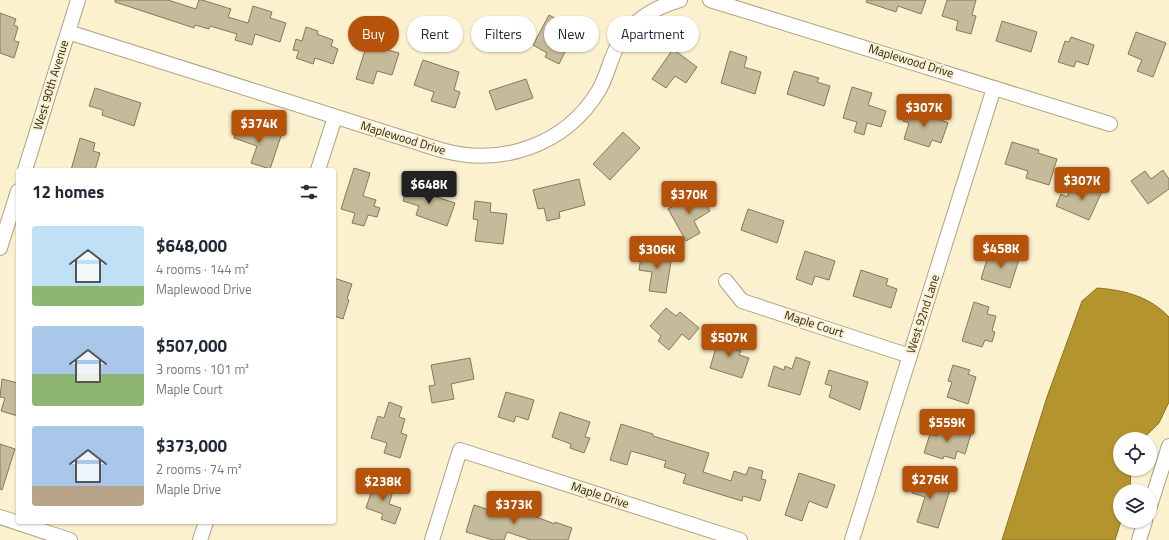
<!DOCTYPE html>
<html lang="en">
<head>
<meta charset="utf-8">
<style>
  :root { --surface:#fff; --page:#f6f6f7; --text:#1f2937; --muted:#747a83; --accent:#b45309 }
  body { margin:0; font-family:"Titillium Web",sans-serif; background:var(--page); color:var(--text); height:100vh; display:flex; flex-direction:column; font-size:15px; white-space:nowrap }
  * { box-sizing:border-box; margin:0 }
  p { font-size:13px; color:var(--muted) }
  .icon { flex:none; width:22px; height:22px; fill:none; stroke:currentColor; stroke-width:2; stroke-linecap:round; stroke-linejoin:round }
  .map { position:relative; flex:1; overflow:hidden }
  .details { position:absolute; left:16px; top:168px; width:320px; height:356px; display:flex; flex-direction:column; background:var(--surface); border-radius:4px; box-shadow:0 1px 3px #0004 }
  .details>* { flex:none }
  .guide { position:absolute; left:348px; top:16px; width:380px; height:36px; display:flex; gap:8px }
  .fabs { position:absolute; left:1113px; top:432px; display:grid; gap:8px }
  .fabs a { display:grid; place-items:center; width:44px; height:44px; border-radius:50%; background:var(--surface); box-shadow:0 1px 3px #0004; font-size:20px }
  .price { position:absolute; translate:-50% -34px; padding:0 9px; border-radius:4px; background:var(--accent); color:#fff; font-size:13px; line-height:26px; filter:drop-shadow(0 1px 2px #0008) }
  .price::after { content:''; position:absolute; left:50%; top:24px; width:12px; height:9px; margin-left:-6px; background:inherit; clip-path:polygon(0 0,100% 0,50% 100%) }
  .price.active { background:#222; color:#fff }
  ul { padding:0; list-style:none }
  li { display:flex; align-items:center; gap:12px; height:100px; padding:0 16px }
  li span { display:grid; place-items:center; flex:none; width:112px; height:80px; border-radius:4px; color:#555 }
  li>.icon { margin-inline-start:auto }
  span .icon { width:48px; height:48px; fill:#fffc; stroke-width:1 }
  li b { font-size:17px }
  h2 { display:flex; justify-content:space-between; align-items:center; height:48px; padding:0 16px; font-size:17px }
  .pill { padding:0 14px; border-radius:18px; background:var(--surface); box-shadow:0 1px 3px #0004; font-size:14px; line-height:36px }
  .pill.active { background:var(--accent); color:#fff }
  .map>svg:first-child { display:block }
</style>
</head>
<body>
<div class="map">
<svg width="1169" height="540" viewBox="0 0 1169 540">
  <rect width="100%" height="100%" fill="#fcf1ce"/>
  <path fill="#b4952d" stroke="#8b7327" d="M1097,288C1125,290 1150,297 1169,317V402L1159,423L1143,439H1120V469H1131L1130,489L1129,491H1120L1121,521L1115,540H1002L1047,397L1082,301Z"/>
  <g fill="#c5ba99" stroke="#857b5b">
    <polygon points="115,0 168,0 196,9 199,0 202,0 231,9 228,17 248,23 253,6 272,12 270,18 286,23 280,42 255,34 252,45 235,40 237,34 210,26 209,29 195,25 194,28 115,2"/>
    <polygon points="867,0 926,0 921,14 898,6 896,12 866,2"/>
    <polygon points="947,0 976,0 972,15 976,16 971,34 956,30 958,21 942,16"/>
    <polygon points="0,13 16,19 14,25 18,27 14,41 19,42 14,58 0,53"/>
    <polygon points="549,15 571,27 563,41 569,44 559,64 545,57 547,53 533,45"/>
    <polygon points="1002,21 1037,32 1031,52 996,41"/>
    <polygon points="306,27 318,31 317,34 333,40 331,46 338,49 333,64 315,58 313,64 296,58 299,51 293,50 296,39 302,41"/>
    <polygon points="1136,32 1166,43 1153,77 1137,71 1142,60 1128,54"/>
    <polygon points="1071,37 1094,45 1088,65 1076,61 1074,67 1058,62 1065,41 1069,42"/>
    <polygon points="367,44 399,53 392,75 377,71 373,84 356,79"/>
    <polygon points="673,49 697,67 686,83 675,76 666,88 652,79"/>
    <polygon points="730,51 747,57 744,67 761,72 755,94 721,83"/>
    <polygon points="423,60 459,72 454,90 460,92 455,108 431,101 434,92 414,85"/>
    <polygon points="794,71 819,78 817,82 830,86 824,106 787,94"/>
    <polygon points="526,79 533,98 496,110 489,91"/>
    <polygon points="852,87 872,93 868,105 886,111 881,127 867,123 864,135 854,132 857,122 843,118"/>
    <polygon points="95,88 141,103 134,126 102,115 103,110 89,106"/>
    <polygon points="908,106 948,123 941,143 932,140 929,147 904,139 909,123 903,121"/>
    <polygon points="239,122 281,136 270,169 251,163 257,146 234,138"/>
    <polygon points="623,132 640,148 610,180 593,164"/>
    <polygon points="80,138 95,143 93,151 100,153 95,170 71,170"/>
    <polygon points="1012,142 1039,150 1038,153 1057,159 1049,185 1026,178 1028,171 1005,164"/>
    <polygon points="354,168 370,173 363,196 376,200 374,206 380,208 377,217 368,215 364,226 352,223 355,213 341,209"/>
    <polygon points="1163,170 1169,179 1169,189 1148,204 1131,181 1145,171 1151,179"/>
    <polygon points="579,179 585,205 559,212 560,218 547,221 544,208 538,209 533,190"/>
    <polygon points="1089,181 1104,187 1089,220 1056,206 1061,194 1067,197 1070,190 1082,196"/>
    <polygon points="408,184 428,191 427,194 455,203 447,226 416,215 419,206 403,201"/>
    <polygon points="699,191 710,211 694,221 700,233 686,241 668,209"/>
    <polygon points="475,201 491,203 490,212 507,214 503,244 475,241 478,220 473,219"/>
    <polygon points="748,209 784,221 777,243 741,230"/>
    <polygon points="1001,250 1020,256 1010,288 981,279 988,256 998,260"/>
    <polygon points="642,251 672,255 666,293 649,291 652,272 639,270"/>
    <polygon points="805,251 835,261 829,280 815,276 812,285 796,279"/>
    <polygon points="861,270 888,279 886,285 897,289 891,308 853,296"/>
    <polygon points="334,278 352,284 347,299 349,300 343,319 334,316"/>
    <polygon points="974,302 989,307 987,314 996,316 992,331 995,332 992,342 985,340 982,347 962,341"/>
    <polygon points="666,308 676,316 680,312 699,328 689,340 682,334 669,350 658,341 661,336 650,326"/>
    <polygon points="720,334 736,339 732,349 741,351 739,355 749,358 742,378 710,368"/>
    <polygon points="796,357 810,362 800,395 768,386 774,366 784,370 785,366 792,369"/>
    <polygon points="470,358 474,379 451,384 454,399 432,403 429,386 435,385 431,365"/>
    <polygon points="953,365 970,370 968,374 976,377 968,404 947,397 952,382 948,381"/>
    <polygon points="829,370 868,382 860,410 829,397 832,386 825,384"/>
    <polygon points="2,379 18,383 18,416 1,411 5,398 0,397"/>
    <polygon points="506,392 534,400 528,420 516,416 514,422 498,417"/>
    <polygon points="389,402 402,407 399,417 405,419 401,433 407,435 400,458 384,453 387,443 371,438 378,416 384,418"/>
    <polygon points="560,412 590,422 585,437 590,438 584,453 570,448 571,444 552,437"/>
    <polygon points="621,424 653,434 653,436 709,453 703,472 731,481 734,471 746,475 749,467 763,471 761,479 766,480 760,501 743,496 742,501 683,483 686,474 664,467 666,461 631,451 627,465 610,460"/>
    <polygon points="940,424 971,434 965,454 957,451 955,459 944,456 943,459 924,453 930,434 937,436"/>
    <polygon points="0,444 15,449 2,490 0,489"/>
    <polygon points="918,472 934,477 932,485 950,490 938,528 917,522 925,497 912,493"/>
    <polygon points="799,473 835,485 827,508 809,501 802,521 785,515"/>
    <polygon points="375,481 394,488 389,504 401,508 395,524 381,519 383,514 366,508"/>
    <polygon points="499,503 555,524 555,522 572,528 568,540 531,540 507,532 504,540 493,540 466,532 474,505 496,512"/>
  </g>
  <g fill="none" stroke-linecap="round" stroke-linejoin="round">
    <defs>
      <g id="minor">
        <polyline points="710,0 1110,124"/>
        <path d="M68,32L441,150C502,167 566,145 599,90C606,78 609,64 615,51C628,23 652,8 680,0"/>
        <polyline points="25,170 78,0"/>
        <polyline points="318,170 335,117"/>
        <polyline points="0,248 18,191"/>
        <polyline points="726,281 742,301 910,356"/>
        <polyline points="1150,506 1169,446"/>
        <polyline points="0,517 70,540"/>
        <polyline points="200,540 206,522"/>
        <polyline points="432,540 460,450 740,540"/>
        <polyline points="852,540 994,88"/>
        <polyline points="1139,540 1145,521"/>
      </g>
    </defs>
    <use href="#minor" stroke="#aea383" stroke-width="16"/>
    <use href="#minor" stroke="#fff" stroke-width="14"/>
  </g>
  <g text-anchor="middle" stroke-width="4" stroke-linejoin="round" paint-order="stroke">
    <g font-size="12" fill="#2a2518" stroke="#fcf1ce">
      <text transform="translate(911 61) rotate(17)" y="4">Maplewood Drive</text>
      <text transform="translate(51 85) rotate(-73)" y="4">West 90th Avenue</text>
      <text transform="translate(403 138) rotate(17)" y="4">Maplewood Drive</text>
      <text transform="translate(923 314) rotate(-72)" y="4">West 92nd Lane</text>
      <text transform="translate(814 324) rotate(18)" y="4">Maple Court</text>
      <text transform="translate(600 495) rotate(18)" y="4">Maple Drive</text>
    </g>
  </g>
</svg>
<div class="fabs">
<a><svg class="icon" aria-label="locate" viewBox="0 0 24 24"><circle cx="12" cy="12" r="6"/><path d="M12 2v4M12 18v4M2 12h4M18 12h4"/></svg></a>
<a><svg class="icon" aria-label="layers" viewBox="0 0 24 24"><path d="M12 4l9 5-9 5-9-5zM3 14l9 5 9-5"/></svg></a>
</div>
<b class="price" style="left:924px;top:128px">$307K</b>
<b class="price" style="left:259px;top:144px">$374K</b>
<b class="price" style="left:1082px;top:201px">$307K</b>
<b class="price active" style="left:429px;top:205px">$648K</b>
<b class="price" style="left:689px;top:215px">$370K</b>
<b class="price" style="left:1001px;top:269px">$458K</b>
<b class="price" style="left:657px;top:270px">$306K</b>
<b class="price" style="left:729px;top:358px">$507K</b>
<b class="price" style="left:947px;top:443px">$559K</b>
<b class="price" style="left:930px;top:500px">$276K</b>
<b class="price" style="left:383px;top:502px">$238K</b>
<b class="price" style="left:514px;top:525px">$373K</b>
<div class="guide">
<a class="pill active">Buy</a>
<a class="pill">Rent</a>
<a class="pill">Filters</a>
<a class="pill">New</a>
<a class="pill">Apartment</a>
</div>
<section class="details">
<h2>12 homes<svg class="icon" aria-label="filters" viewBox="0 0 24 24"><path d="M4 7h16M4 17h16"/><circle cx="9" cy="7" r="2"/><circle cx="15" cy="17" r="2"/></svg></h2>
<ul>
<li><span style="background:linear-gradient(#bfe0f5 75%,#8fb573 0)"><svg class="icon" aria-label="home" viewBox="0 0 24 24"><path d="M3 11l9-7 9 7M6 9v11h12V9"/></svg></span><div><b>$648,000</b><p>4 rooms · 144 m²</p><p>Maplewood Drive</p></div></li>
<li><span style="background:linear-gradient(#a9c7e8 60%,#8fb573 0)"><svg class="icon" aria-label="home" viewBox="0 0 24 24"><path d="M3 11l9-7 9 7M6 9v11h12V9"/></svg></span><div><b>$507,000</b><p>3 rooms · 101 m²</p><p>Maple Court</p></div></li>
<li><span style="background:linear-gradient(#a9c7e8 75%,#b9a48a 0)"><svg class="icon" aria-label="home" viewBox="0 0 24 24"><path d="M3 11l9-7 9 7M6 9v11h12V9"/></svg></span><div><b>$373,000</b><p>2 rooms · 74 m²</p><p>Maple Drive</p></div></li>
</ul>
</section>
</div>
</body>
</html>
